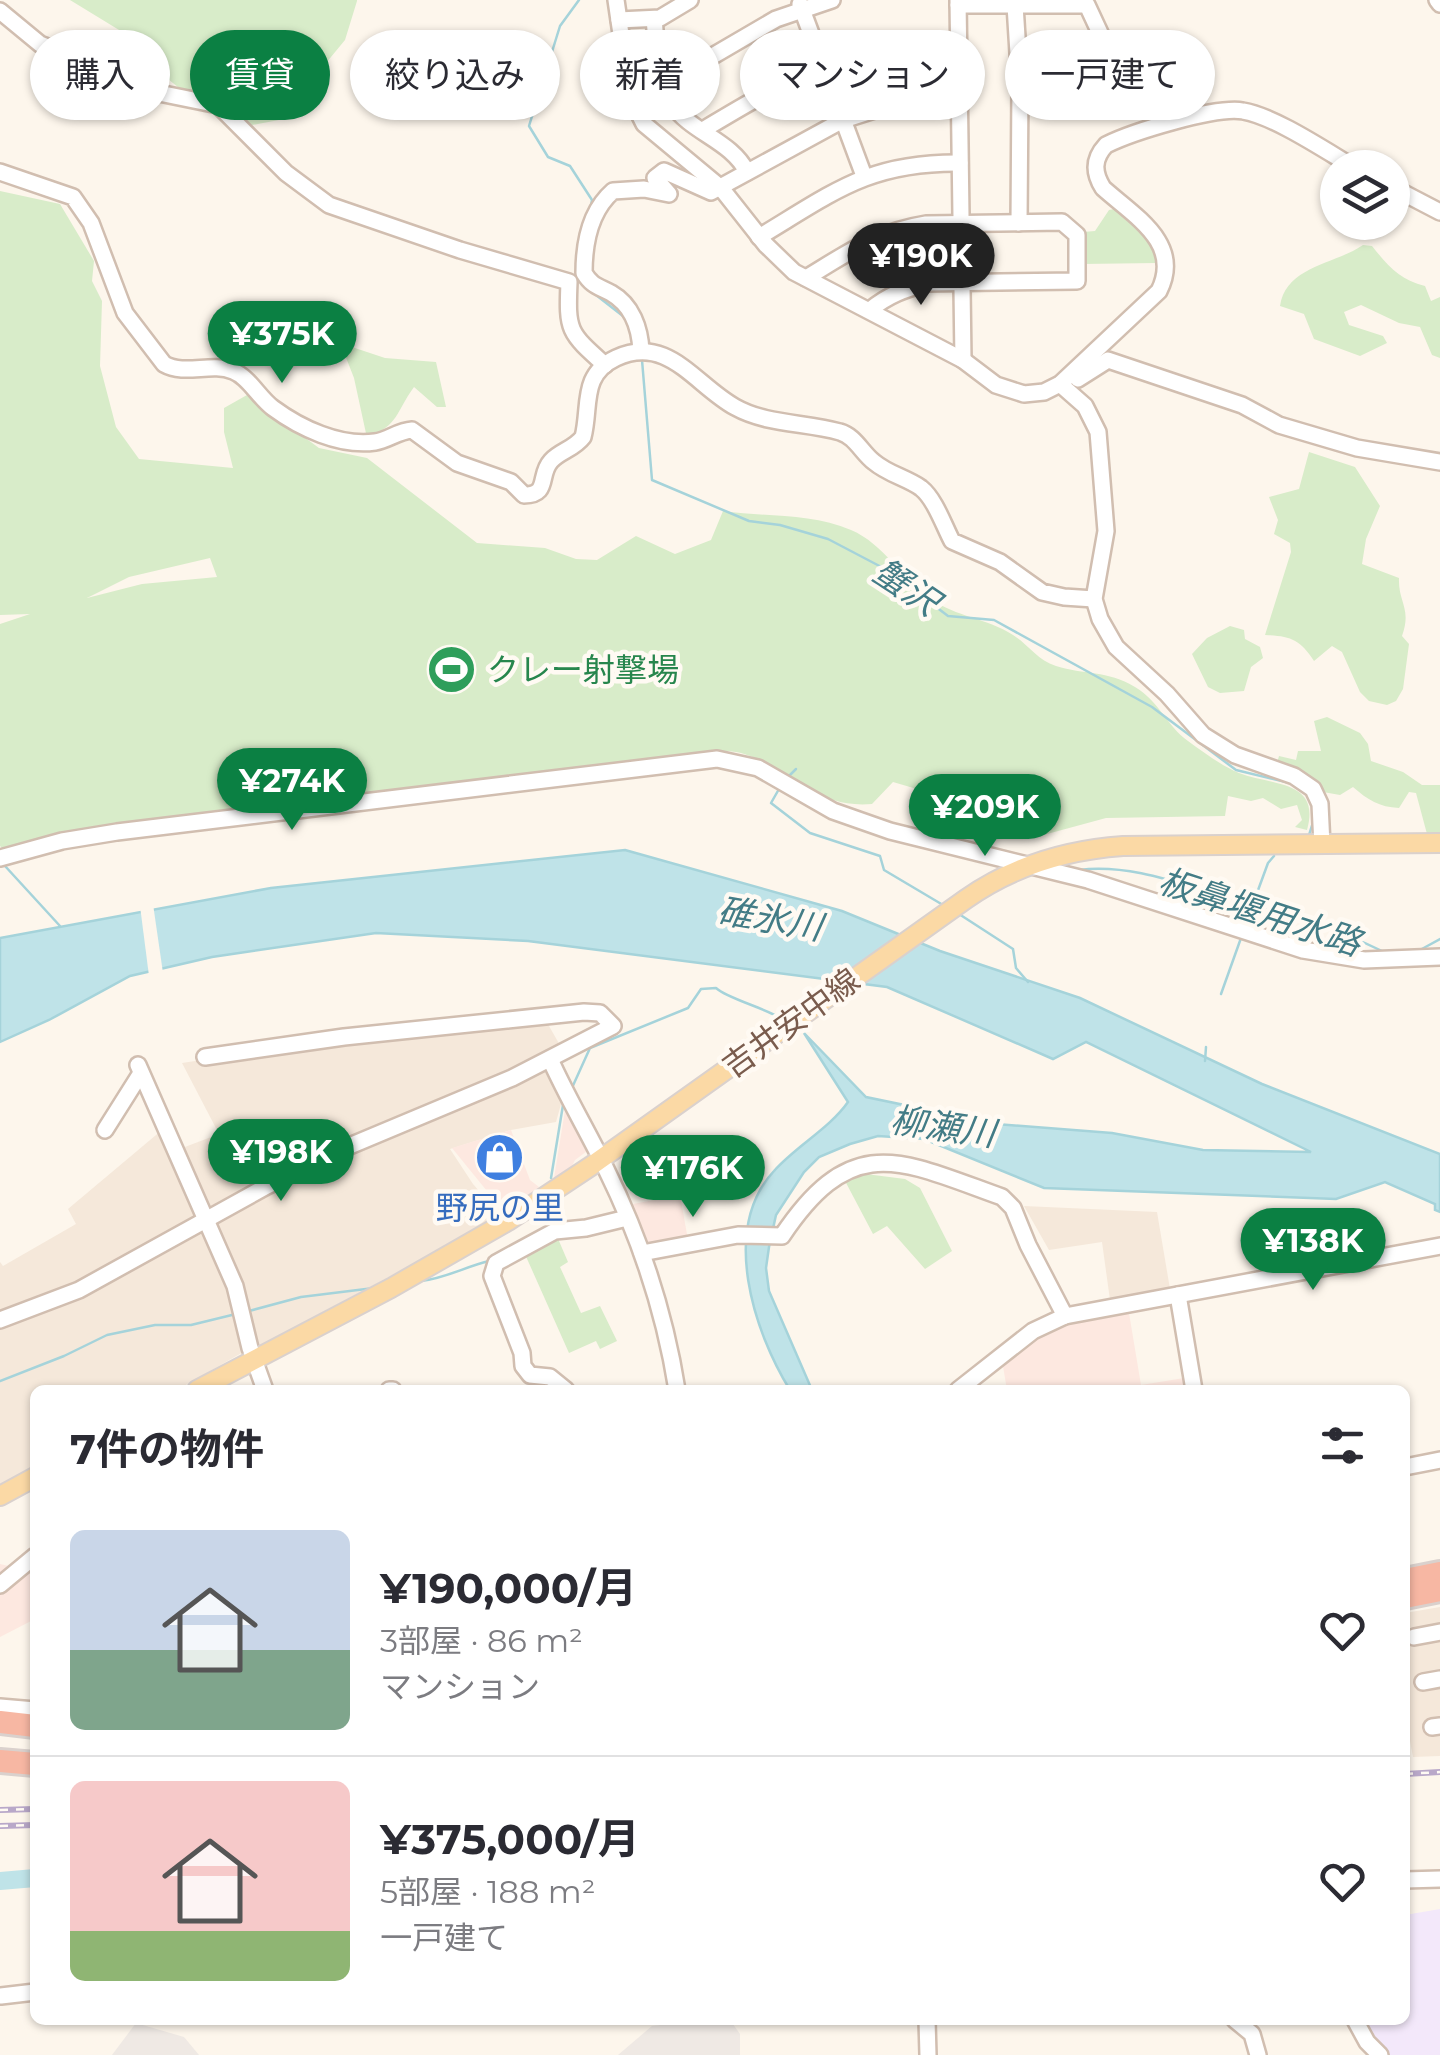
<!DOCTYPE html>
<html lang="ja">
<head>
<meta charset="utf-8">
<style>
  :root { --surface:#fff; --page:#f2f2f3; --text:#2b2b33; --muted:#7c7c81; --line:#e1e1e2; --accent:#0b8043 }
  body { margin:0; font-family:Montserrat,"Noto Sans JP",sans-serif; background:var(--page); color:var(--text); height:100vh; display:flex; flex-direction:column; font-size:38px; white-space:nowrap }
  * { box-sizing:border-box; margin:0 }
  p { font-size:32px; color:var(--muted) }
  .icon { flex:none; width:55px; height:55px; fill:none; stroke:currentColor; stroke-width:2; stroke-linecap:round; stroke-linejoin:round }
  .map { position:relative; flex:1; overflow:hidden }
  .sheet { position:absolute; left:30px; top:1385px; width:1380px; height:640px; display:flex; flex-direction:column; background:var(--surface); border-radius:15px; box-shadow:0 2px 8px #0004 }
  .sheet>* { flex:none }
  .banner { position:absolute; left:30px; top:30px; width:1380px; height:90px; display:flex; gap:20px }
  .buttons { position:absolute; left:1320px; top:150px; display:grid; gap:20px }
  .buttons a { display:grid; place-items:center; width:90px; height:90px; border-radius:50%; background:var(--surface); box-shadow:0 2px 8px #0004; font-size:50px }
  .price { position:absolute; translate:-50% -85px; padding:0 22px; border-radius:35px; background:var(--accent); color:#fff; font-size:32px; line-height:65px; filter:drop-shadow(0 2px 5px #0008) }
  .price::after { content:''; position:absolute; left:50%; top:60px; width:30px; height:22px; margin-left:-15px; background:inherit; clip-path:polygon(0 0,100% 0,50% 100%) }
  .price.active { background:#222; color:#fff }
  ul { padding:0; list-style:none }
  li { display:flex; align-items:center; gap:30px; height:250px; padding:0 40px }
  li+li { border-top:2px solid var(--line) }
  li span { display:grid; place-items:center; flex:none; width:280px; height:200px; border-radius:15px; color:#555 }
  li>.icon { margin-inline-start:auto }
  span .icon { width:120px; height:120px; fill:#fffc; stroke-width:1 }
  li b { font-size:42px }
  h2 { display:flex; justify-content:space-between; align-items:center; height:120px; padding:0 40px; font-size:42px }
  .pill { padding:0 35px; border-radius:45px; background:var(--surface); box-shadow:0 2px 8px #0004; font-size:35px; line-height:90px }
  .pill.active { background:var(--accent); color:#fff }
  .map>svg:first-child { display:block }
</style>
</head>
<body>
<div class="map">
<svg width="1440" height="2055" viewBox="0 0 1440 2055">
  <rect width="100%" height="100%" fill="#fdf6ec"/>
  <g fill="#f5e8da">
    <polygon points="545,1019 561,1047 205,1214 177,1150 219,1134 182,1063 294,1046"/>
    <polygon points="546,1067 563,1097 556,1122 511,1130 450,1149 473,1184 499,1214 447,1246 255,1348 209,1224 365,1145"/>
    <polygon points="162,1130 231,1287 245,1351 177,1390 35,1390 35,1467 0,1486 0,1262 3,1266 76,1224 68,1209"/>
    <polygon points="1024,1206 1157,1212 1170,1289 1110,1300 1102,1242 1049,1250"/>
    <polygon points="1440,1607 1440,1756 1413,1757 1405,1714 1405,1613"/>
  </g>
  <g fill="#fde8e0">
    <polygon points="566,1104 587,1151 575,1160 572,1166 554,1178"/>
    <polygon points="511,1130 530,1180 539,1187 504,1212 452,1148"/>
    <polygon points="680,1195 688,1240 651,1247 644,1244 628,1205"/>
    <polygon points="1129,1313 1141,1385 1184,1378 1186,1390 1007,1390 1002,1360 1059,1323"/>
    <polygon points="35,1562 35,1619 0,1637 0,1564 13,1567"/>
  </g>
  <g fill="#efe9e4">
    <polygon points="700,2020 730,2020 740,2034 740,2055 618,2055 652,2026"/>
    <polygon points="136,2023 184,2037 199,2055 112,2055"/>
  </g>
  <polygon fill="#f3e8fa" points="1440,1909 1440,2055 1386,2055 1359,2020 1405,2020 1405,1915"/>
  <g fill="#d8ecc9" fill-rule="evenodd">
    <polygon points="70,0 357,0 357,1 345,40 279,120 252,125 209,112 158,71 124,33"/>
    <path d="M0,191L60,204L94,261L92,281L102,301L100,366L116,427L139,459L233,468L224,432V408L247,395L319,448L367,458L477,543L545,548L576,559L597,560L636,536L675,554L711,540L723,511C764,517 811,513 851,530C884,544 902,579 931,599C956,617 987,618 1013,635C1029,645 1037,660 1056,666C1084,675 1107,670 1135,687C1159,701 1167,726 1188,741C1203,752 1222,766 1239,773C1273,786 1321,780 1307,830L1295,827L1302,820L1297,805L1281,809L1263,798L1251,801L1228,796L1225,816L1106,818L1036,837L1011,834L986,817L944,797L893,782L872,804C813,809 791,767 741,753C727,749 708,753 694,754L186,816L84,831L4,850L0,846V624L30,614L0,615ZM210,558L217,577L142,584L87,598L129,577Z"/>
    <polygon points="1114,209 1155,246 1157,263 1082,264 1083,232 1095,231 1109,210"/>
    <path d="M1363,245L1372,246C1388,266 1400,280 1425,286L1431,301L1440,297V358L1432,355L1420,327L1399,323L1361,305L1344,312L1349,325L1383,336L1387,343L1360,356L1314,339L1304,314L1280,306C1286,266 1336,264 1363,245Z"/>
    <path d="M346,345L385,358L436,362L446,407H437L414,387C395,413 400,424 367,438L354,378L343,350Z"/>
    <path d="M1309,452L1355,467L1380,506L1366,539L1362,564L1399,578C1398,603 1412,608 1402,636L1409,644L1403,689L1396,701L1387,705L1369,701L1360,692L1342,652L1332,646L1314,661C1300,639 1290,636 1265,635L1291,552L1290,543L1274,534L1278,520L1269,497L1299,489Z"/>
    <polygon points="1230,626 1244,630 1245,639 1260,647 1263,658 1251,667 1244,691 1220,693 1208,687 1192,654 1207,638"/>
    <path d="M1327,717L1360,733L1368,744L1371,761L1403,772L1422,785H1440V836L1427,834L1416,793L1409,792L1399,808C1379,807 1368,800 1353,787L1340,795L1323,792L1319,785L1277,763L1279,756L1296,760L1298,751H1321L1314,721Z"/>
    <polygon points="858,1173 905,1179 920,1188 952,1251 925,1269 887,1226 873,1234 844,1179"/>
    <polygon points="556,1234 568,1262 560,1267 581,1313 600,1306 617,1341 600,1349 596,1341 569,1353 524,1252"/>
  </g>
  <path fill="#bfe3e8" stroke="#a5d3da" stroke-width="2.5" d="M625,850L842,911L940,951L1080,998L1262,1084L1440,1154V1212L1435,1210V1204L1385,1182L1336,1199L1044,1188L924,1139L878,1136L850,1144L819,1157L804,1172L776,1215L769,1247L766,1268L769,1291L812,1390H790C754,1332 720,1229 774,1171C796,1146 829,1129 848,1102L804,1033L866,1097L996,1124L1112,1133L1203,1150L1311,1152L1086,1042L1053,1059L887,987L528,941L376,933L212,957L130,976L49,1020L0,1042V938L271,888Z"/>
  <polygon fill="#fdf6ec" points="153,904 163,973 149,976 140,906"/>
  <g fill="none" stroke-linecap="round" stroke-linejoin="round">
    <g stroke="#a5d3da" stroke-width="2.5">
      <polyline points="579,0 560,26 529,126 548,157 570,166 592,200 590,211"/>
      <polyline points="587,288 628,320"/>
      <polyline points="642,360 652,480 749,521 780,525 828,539 889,571 948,616 994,620 1152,707 1236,770 1290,783"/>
      <polyline points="789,776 796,769"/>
      <polyline points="779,789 771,803 810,833 880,856 884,870 943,905"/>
      <polyline points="1309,835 1314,819"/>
      <polyline points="5,866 60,926"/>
      <path d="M1079,870C1128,864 1175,882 1222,896C1276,911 1331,926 1382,951"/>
      <polyline points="959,914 1013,949 1016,968 1028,982"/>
      <polyline points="1246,923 1268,863 1274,856"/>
      <polyline points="1420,950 1440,939"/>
      <polyline points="1221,994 1241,938"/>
      <polyline points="1205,1061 1206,1047"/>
      <path d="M571,1090L590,1048L688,1008L701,989L716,988C728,999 766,1008 784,1020"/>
      <polyline points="551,1178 563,1105"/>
      <polyline points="552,1225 561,1218 561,1200"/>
      <path d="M421,1281C447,1278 464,1267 489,1261"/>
      <polyline points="249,1311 301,1297 374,1288"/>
      <polyline points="0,1381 64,1356 107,1335 155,1325 191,1325 236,1314"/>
    </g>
    <polyline stroke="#bfe3e8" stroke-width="18" points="0,1881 35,1878"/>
    <defs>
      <g id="minor">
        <path d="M616,0L630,96L644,124L721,188L766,245L794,272L963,360L996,385L1024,394L1044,392L1060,384L1159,291C1183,243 1134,216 1103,188C1093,172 1093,159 1106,145C1132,132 1216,106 1243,111C1274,116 1326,151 1355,168"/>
        <polyline points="958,0 963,360"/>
        <polyline points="1437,0 1440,4"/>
        <polyline points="800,4 864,176"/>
        <polyline points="958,5 1087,5 1107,48 1020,85"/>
        <polyline points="1015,5 1020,85 1019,223"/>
        <path d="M0,11L40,44L76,58L107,104H129L159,93L218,105L286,173L329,205L460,250L569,282C567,331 568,332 605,365"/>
        <path d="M654,19C657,47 656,80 672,104C691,133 731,140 747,172"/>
        <polyline points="619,20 660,18 690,0"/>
        <polyline points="663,85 776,19 832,0"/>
        <path d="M703,130C793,76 850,43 958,44"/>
        <path d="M0,172L73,197L91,223L125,313L164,364C185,376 211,362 233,371C249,377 259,398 273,408C300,428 340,447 375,442C388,440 398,431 412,430L457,463L511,482L524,495C550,495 538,475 551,461C560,451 574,449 583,437C591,406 580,375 616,358C668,334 695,385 735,407C767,425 806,422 840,432C855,436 862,453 874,462C888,474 907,478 921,488C935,499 944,526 952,541L1000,562L1042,592L1064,597L1094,599"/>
        <polyline points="1392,187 1440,212"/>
        <path d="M759,237C834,192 869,162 960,163"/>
        <path d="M806,278C849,252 876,232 926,224L1062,222L1077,235V281L928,283C905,289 888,295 870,310"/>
        <path d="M641,351C640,328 632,305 611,293C598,286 592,286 584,273C584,243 590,211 613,191L644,189L669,194L655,178L664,171L711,192L843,120L881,108L959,103"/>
        <polyline points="1078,379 1108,360 1242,405 1279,425 1357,448 1440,462"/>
        <polyline points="1060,384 1085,406 1098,432 1106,531 1094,599 1100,619 1116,647 1167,694 1203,735 1235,755 1294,776 1313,789 1320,804 1322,845"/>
        <polyline points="0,858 62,841 117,832 717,759 758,768 833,811 890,831 1088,880 1303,950 1364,960 1440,957"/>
        <path d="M550,1059C567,1097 588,1132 606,1169C640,1238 665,1314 677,1390"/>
        <polyline points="138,1065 235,1286 250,1348 265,1390"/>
        <polyline points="105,1130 141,1073"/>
        <path d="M642,1253L738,1235L782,1236C853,1130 901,1161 1002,1197L1013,1208L1028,1245L1065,1316"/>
        <polyline points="1178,1295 1194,1390"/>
        <polyline points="0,1320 79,1290 267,1186 340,1150 512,1078 613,1026 600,1013 584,1012 344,1037 205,1057"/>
        <polyline points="389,1390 393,1390"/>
        <polyline points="566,1390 550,1377 530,1375 523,1366 522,1353 492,1276 496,1263 555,1231 586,1228 627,1218"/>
        <polyline points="958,1390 1033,1331 1065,1316 1440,1246"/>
        <polyline points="1405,1467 1440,1460"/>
        <polyline points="0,1585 35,1556"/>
        <polyline points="1414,1637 1440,1632"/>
        <polyline points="1423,1682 1440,1679"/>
        <polyline points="0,1707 35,1710"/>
        <polyline points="1432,1727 1440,1726"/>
        <polyline points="1405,1880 1440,1879"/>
        <polyline points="1,1996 35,1992"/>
        <polyline points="927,2020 928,2055"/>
        <polyline points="1235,2020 1252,2034 1258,2055"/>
        <polyline points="1355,2020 1367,2042 1380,2055"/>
      </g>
      <g id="major">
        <path d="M197,1390L391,1288L508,1221L591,1166L966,899C1013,866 1066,850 1123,846L1440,843"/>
        <polyline points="0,1496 35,1477"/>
      </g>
      <g id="highway">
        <polyline points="1405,1580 1440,1573"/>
        <polyline points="1405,1597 1440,1590"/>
        <polyline points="0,1722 35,1726"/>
        <polyline points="0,1761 35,1764"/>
      </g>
    </defs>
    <use href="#minor" stroke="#d1beb0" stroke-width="20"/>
    <use href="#major" stroke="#dad1cd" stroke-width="22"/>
    <use href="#highway" stroke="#dad1cd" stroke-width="28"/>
    <use href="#minor" stroke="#fff" stroke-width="15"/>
    <use href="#major" stroke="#fbd9a5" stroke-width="18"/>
    <use href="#highway" stroke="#f7b7a3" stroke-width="22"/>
    <defs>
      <g id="rail">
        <polyline points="1405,1774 1440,1772"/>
        <polyline points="0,1810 35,1809"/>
        <polyline points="0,1826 35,1825"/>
      </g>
    </defs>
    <use href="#rail" stroke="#b9a8c9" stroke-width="6"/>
    <use href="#rail" stroke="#fffaf3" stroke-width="2.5" stroke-dasharray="8" stroke-linecap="butt"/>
  </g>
  <defs>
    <symbol id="stadium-disc" viewBox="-11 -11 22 22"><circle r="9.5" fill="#2e9e5b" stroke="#fffaf3"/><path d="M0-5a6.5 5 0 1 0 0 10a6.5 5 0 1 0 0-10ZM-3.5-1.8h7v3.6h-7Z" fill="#fff"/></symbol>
    <symbol id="shop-disc" viewBox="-11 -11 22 22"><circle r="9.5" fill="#3f7fe0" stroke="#fffaf3"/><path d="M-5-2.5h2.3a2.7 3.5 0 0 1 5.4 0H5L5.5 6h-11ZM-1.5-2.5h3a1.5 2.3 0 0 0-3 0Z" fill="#fff"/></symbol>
  </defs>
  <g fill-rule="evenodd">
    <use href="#stadium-disc" x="424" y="642" width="55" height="55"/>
    <use href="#shop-disc" x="472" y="1130" width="55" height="55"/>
  </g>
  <g text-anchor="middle" stroke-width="9" stroke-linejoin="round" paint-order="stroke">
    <g font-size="32" fill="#27864d" stroke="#fffaf3" text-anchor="start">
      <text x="487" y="681">クレー射撃場</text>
    </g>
    <g font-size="32" fill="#7a5c4d" stroke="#fffaf3">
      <text transform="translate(791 1023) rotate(-36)" y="11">吉井安中線</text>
    </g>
    <g font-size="32" fill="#366cbe" stroke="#fffaf3">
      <text x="500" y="1219">野尻の里</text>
    </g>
    <g font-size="35" font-style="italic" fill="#437c86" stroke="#fffaf3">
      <text transform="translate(906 587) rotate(34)" y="12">蟹沢</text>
      <text transform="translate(1260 912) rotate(18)" y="12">板鼻堰用水路</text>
      <text transform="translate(770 919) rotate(10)" y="12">碓氷川</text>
      <text transform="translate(943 1127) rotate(8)" y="12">柳瀬川</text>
    </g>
  </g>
</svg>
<div class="buttons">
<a><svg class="icon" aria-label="layers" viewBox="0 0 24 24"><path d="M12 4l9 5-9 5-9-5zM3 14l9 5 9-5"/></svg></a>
</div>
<b class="price active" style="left:921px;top:308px">¥190K</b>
<b class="price" style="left:282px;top:386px">¥375K</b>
<b class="price" style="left:292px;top:833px">¥274K</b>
<b class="price" style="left:985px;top:859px">¥209K</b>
<b class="price" style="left:281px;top:1204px">¥198K</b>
<b class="price" style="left:693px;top:1220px">¥176K</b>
<b class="price" style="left:1313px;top:1293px">¥138K</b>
<div class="banner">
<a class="pill">購入</a>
<a class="pill active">賃貸</a>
<a class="pill">絞り込み</a>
<a class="pill">新着</a>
<a class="pill">マンション</a>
<a class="pill">一戸建て</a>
</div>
<section class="sheet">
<h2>7件の物件<svg class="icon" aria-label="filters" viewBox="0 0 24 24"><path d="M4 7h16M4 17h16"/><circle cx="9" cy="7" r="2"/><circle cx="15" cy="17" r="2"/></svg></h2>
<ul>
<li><span style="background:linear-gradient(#c9d6e8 60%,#7fa58c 0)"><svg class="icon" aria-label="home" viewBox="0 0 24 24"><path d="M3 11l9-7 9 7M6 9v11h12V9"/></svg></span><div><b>¥190,000/月</b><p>3部屋 · 86 m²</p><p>マンション</p></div><svg class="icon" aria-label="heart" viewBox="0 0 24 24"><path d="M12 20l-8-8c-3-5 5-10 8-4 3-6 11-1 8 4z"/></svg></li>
<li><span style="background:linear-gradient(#f6c9c9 75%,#8fb573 0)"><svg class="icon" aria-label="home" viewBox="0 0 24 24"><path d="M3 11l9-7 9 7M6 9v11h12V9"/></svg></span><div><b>¥375,000/月</b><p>5部屋 · 188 m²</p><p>一戸建て</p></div><svg class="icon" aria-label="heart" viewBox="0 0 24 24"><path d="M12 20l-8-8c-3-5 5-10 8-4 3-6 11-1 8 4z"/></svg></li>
</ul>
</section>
</div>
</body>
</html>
